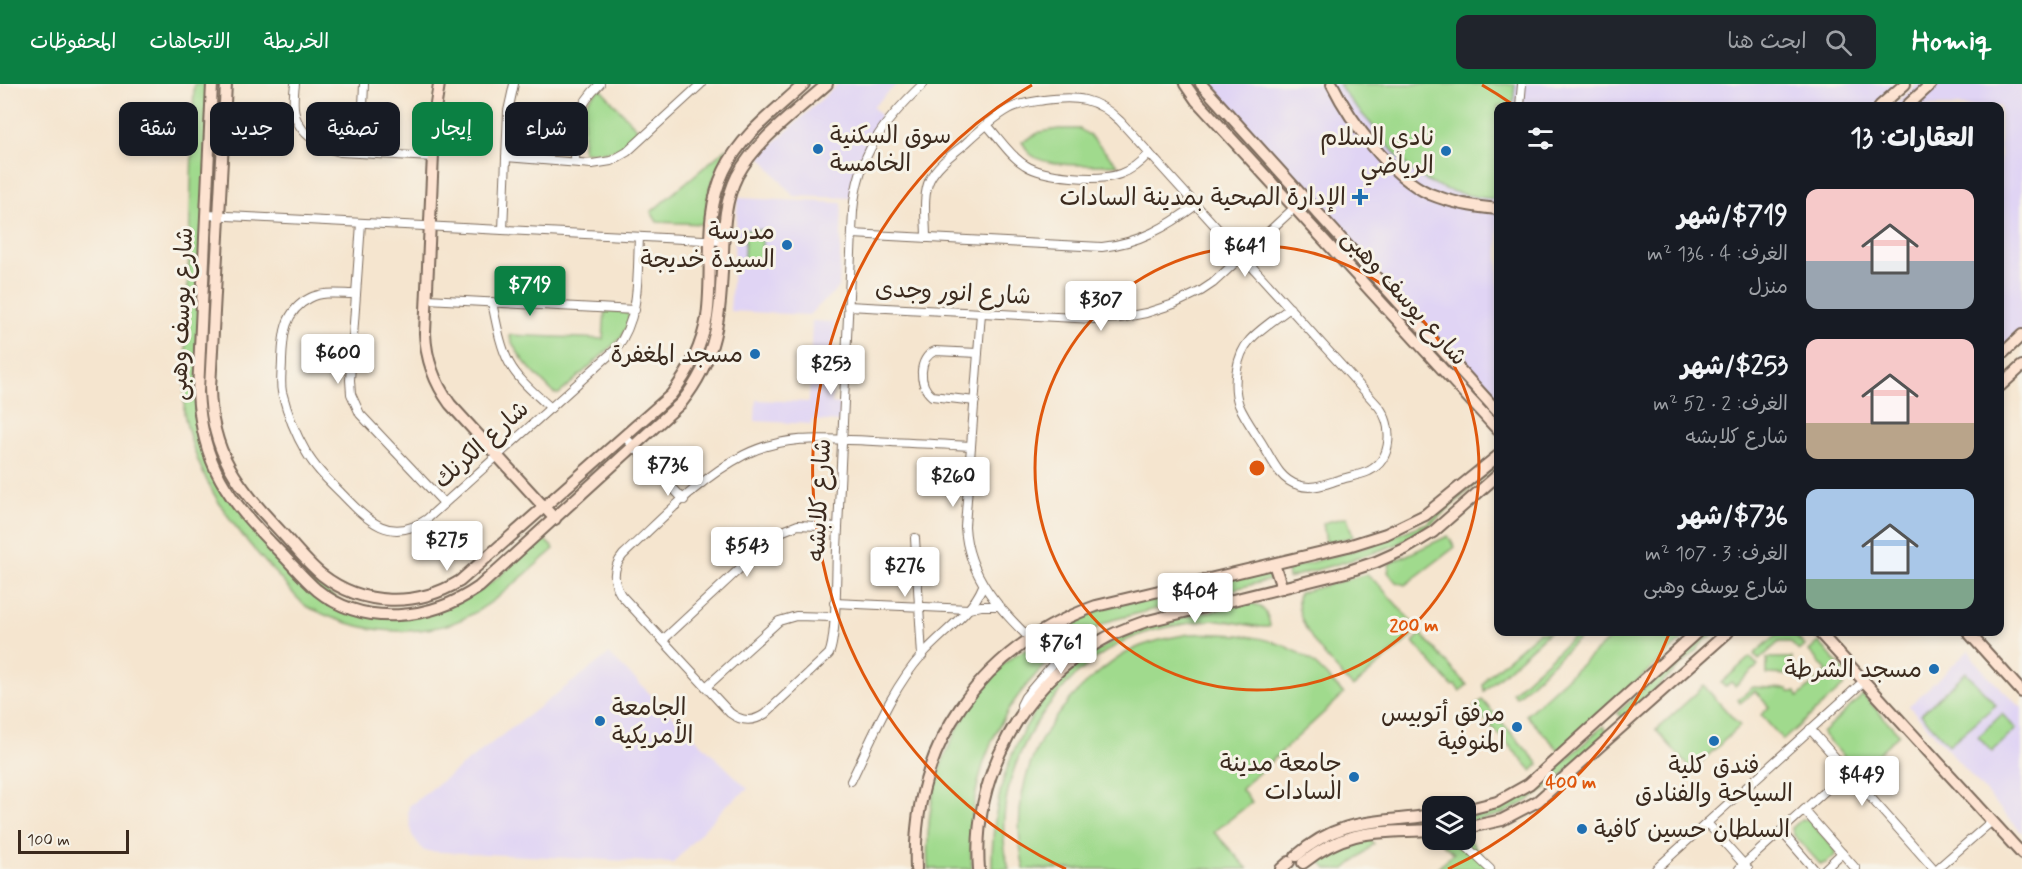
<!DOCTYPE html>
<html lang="ar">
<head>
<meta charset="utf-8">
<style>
  :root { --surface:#171b24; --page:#20242c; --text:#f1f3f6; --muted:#9ea1a6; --accent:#0b8043 }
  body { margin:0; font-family:Mynerve,"Playpen Sans Arabic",sans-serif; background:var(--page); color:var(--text); direction:rtl; height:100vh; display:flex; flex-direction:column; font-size:22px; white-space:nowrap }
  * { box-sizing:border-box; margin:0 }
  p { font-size:20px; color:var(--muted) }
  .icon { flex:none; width:33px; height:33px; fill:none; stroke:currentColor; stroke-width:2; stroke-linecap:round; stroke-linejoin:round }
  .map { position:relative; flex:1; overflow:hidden; direction:ltr }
  .details { position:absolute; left:1494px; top:18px; width:510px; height:534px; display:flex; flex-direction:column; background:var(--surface); border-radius:12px; box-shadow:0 3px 9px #0003; direction:rtl }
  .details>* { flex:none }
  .banner { position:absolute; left:18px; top:18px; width:570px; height:54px; direction:rtl; display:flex; gap:12px }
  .tools { position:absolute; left:1422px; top:712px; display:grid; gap:12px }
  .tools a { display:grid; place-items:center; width:54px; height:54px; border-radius:12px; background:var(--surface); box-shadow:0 3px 9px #0003; font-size:30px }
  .scale { position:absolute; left:18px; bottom:15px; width:111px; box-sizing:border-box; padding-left:6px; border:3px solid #3b2a1e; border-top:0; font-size:16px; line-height:21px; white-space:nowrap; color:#3b2a1e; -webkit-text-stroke:4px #f7f3e8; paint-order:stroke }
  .price { position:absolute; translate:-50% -51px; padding:0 14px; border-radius:6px; background:#fff; color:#222; font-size:20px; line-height:39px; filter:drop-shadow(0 2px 3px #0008) }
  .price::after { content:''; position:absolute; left:50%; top:36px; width:18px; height:14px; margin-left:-9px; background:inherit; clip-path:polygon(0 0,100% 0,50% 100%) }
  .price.current { background:var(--accent); color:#fff }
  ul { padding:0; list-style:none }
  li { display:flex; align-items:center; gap:18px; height:150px; padding:0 30px }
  li span { display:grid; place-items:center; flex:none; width:168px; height:120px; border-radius:12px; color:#555 }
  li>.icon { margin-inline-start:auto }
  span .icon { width:72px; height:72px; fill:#fffc; stroke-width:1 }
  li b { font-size:26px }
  h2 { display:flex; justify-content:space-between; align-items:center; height:72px; padding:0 30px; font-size:26px }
  .tag { padding:0 21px; border-radius:12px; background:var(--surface); box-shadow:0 3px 9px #0003; font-size:21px; line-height:54px }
  .tag.current { background:var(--accent); color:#fff }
  header { display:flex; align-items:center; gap:36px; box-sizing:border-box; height:84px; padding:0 30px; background:var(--accent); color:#fff }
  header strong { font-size:28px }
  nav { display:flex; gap:33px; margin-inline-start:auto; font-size:21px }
  .search { width:420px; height:54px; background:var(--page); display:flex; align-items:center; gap:15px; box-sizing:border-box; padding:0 21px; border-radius:12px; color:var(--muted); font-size:22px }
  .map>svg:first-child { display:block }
</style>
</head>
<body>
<header>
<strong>Homiq</strong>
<div class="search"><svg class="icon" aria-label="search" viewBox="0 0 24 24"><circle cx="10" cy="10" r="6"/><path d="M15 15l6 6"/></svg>ابحث هنا</div>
<nav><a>الخريطة</a><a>الاتجاهات</a><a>المحفوظات</a></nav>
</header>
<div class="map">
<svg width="2022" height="785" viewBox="0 0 2022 785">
  <rect width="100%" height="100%" fill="#f7f3e8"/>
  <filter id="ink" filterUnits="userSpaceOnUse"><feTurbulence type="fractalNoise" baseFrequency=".0167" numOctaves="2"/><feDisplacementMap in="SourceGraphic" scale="12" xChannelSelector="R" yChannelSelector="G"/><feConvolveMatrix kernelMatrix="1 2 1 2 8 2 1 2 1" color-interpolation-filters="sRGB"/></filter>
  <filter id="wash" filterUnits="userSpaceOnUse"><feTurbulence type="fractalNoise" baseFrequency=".008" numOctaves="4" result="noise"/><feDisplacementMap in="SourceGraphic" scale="24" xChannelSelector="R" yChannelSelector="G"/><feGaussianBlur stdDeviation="1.35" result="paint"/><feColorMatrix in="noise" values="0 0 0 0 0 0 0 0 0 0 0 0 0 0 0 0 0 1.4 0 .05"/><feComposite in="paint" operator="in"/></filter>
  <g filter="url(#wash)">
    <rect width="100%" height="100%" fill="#f5e5cf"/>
    <g fill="#e0d4f4">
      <polygon points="838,0 897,0 873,23 885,37 860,79 851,114 793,112 760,72"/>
      <polygon points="1204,0 1904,0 1879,22 1498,22 1498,318 1293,98"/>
      <polygon points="1918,0 2022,0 2022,251 2000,272 2000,22 1893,22"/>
      <polygon points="738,114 842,119 839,203 809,231 730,227"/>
      <polygon points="812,237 835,238 832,319 841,320 841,338 812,336 811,340 755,337 756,316 809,318"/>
      <polygon points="1969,566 1974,576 1992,596 2022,624 2022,749 1909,622"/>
      <polygon points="609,570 748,705 726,721 673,779 424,767 412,751 408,729 409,722"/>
    </g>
    <g fill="#a0da8d" stroke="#6e8256" stroke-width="1.5">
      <path d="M194,0H211L198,317L224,399L306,495L344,519L396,531L478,508L497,494L542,453L554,465C521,493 481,535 438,543C397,552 360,546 323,530C317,527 311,525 306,522C296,514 287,502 278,492C230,441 198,398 184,329Z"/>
      <path d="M1339,0H1515L1513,22H1498V115C1472,114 1436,106 1415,89C1398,76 1384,56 1371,40C1360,27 1347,15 1339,0Z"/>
      <path d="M600,4L640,48C617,68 614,69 583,68L584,32L587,17Z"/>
      <path d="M1059,45H1080L1090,52L1118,81C1096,80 1048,85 1030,70C1027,67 1025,62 1022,58L1040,48Z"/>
      <polygon points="728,63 710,103 704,140 657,138 651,128"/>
      <polygon points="745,146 763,146 761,176 744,175"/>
      <path d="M605,226L627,228L630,235L621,254L559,310L554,309C537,292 517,274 509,251L603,255Z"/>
      <polygon points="1498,380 1429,442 1398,460 1355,475 1288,494 1287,485 1365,463 1427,439"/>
      <polygon points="1347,433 1353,453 1326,459 1323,439"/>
      <polygon points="1448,452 1455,463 1405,501 1396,498 1388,488 1390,479"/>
      <polygon points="1267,486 1270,496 1112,536 1063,561 1051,549 1103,524"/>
      <path d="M1367,490L1380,502L1419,546L1353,603C1333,582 1291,540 1299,509Z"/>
      <path d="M1250,519C1263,522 1268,528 1270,542L1268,543C1252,544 1235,537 1218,536C1201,536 1173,542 1155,546C1061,570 982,689 1009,785H992C991,684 1033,591 1131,549C1165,534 1212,528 1250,519Z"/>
      <polygon points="1539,548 1549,548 1484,607 1483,601 1487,593"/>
      <polygon points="1579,548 1586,548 1516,613 1512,609"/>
      <polygon points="1617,548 1691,548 1560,667 1526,631"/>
      <polygon points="1707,548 1715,548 1701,560 1696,567 1623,635 1617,629"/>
      <polygon points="1780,548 1792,548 1805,562 1799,567 1790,558 1779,558 1759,576 1754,570"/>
      <path d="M1189,550C1230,549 1272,550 1307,574C1321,584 1332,598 1344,610L1241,705L1252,718L1214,748L1248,785H1024C1008,711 1034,645 1091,595C1103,585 1117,573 1132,566C1150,557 1170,554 1189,550Z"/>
      <polygon points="1421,550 1467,601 1460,607 1455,601 1452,602 1413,558"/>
      <polygon points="1819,558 1843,586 1844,602 1783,656 1761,631 1769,623 1755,607 1740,619 1738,616 1753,603 1788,605 1788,608 1796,608 1798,613 1827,587 1809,567"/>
      <path d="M1033,564L1044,572L1047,578C1034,593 1019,608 1009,625C980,670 966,732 972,785H928C926,755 929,727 936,698C945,660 992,570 1033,564Z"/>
      <polygon points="1750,573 1758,582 1735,602 1731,598 1725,603 1721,599"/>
      <polygon points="1767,574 1792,574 1791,591 1767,590"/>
      <polygon points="1966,588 1996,621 1949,661 1921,630"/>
      <polygon points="1704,602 1740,642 1692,686 1656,646"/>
      <polygon points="1863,611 1899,650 1858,688 1822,649"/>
      <polygon points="1482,616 1539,680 1532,687 1474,623"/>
      <polygon points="2002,630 2016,645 1992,668 1978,653"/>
      <path d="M1603,642L1609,649C1566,686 1525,735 1466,737V733C1518,729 1565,675 1603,642Z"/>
      <polygon points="1802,735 1808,736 1836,767 1836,771 1826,779 1820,780 1793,750 1792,744"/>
      <polygon points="1367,751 1374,760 1345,785 1327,785 1316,773 1324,766"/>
      <polygon points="1468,754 1494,785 1437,785 1454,769 1438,756"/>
    </g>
  </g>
  <g filter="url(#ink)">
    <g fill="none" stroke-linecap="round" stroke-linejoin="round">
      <defs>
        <g id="street">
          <path d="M295,0C294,8 293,16 294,24C295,47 319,63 340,68L433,73"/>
          <path d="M923,0C883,38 858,70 853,127C848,240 842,352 837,465C836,486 837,554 829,570L765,630C753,638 742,638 730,629L621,511C612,497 613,483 623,471C661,436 698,395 744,371C785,350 829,355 874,357C906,359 939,360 971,362"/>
          <polyline points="1520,22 1522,0"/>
          <path d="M987,41C999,54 1010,72 1025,81C1043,93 1099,98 1120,90C1132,86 1141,78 1149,69"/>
          <polyline points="361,69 364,0"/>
          <polyline points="506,73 592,80 611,77 627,68 701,0"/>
          <path d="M575,78C576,42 572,27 600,0"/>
          <polyline points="206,131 723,157"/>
          <polyline points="361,139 350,296 351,310 360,330 444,419"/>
          <polyline points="503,146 508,27 514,0"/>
          <path d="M852,150L1102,163C1139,159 1167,143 1196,121"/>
          <path d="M926,154C926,136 922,111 930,95C938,80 953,70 966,59C979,47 993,34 1009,25C1020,19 1032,18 1044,16C1076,12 1096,13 1120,37L1379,323C1393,341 1393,375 1369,387C1360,391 1348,393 1338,396C1325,400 1312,406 1298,401C1280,396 1272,376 1263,361C1255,348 1245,335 1239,321C1232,302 1236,271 1250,256C1261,244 1277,234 1290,224"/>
          <path d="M356,210C341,210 323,207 310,214C284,227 283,251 282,276C282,287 280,298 282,308C287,328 296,351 306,368C315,384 329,397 342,410C367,436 390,461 427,435L616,265C641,232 637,192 639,153"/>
          <polyline points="427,215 635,226"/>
          <path d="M492,218C504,277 505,284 551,324"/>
          <polyline points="848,222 1094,235 1120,234 1146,229 1174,220 1201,207 1213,199 1304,115"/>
          <path d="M981,229L965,442C968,503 1015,538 1054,579"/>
          <path d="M975,317L932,312C918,301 918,274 935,267L978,269"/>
          <polyline points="624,352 684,416"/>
          <polyline points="915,454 922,572"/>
          <polyline points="834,519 969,525 981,522 1000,522"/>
          <polyline points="663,556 778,449 798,441 838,443"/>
          <polyline points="706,603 779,537 796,532 833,533"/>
          <polyline points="1022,630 1021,621 1025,613 1054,579 1084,557 1102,556"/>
          <polyline points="1810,645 1934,785"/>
          <path d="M851,697C872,655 890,607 922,571C942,548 971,531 983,502"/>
          <polyline points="1804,726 1856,785"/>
          <polyline points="1707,739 1748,785"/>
          <polyline points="1781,747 1814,785"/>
          <polyline points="1466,751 1468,764"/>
          <polyline points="1456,756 1468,764 1490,785"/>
          <polyline points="1656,785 1864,597"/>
          <polyline points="1739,785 1847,687"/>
          <polyline points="1825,785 1842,769"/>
          <polyline points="1937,785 1992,737"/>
        </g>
        <g id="secondary">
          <path d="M212,0L198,308C202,382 228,415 278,466C291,479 303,494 317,506C364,544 432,536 479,503L681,319C720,271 720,226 723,168C724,141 725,116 737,92C756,56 797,27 827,0"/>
          <path d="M226,0L210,304C211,370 238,402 281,448C294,462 307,479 322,491C363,523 417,523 460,497L671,311C689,288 702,262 707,233C714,184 702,133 724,87C741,51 775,27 804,0"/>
          <path d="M439,0L435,26L425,249C426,276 434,298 450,320L555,435"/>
          <polyline points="1185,0 1196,16 1498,346"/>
          <polyline points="1201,0 1498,328"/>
          <path d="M1332,0C1351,38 1390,92 1430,110C1452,119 1475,123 1498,125"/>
          <polyline points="1880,22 1905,0"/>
          <polyline points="1907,22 1931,0"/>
          <polyline points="2000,272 2022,251"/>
          <polyline points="2000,302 2022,282"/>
          <polyline points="1274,480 1282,504"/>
          <polyline points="1819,548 2022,770"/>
          <polyline points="1968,548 2022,608"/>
          <polyline points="1466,726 1497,718 1529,700 1697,548"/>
          <polyline points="1466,744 1502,736 1538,717 1728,548"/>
          <path d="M1296,772C1342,732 1377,740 1432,731"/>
          <path d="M1303,779C1349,743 1378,749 1432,746"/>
          <path d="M916,785C911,662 981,563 1096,522L1348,462L1386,450L1425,431L1498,372"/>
          <path d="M979,785C972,693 1022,601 1102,556C1115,548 1130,543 1144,538L1346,488L1376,478L1405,465L1433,448L1498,391"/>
          <polyline points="1281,785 1289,778"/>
        </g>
      </defs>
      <use href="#street" stroke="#7c6b5c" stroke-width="10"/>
      <use href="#secondary" stroke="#7c6b5c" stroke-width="14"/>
      <use href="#street" stroke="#fff" stroke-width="8"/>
      <use href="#secondary" stroke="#fde3d1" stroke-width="10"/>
    </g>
  </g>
  <g fill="none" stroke="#df570d" stroke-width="3">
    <circle cx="1257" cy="384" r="222"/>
    <path d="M1669 550A444 444 0 0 1 1448 785M1066 785A444 444 0 0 1 1032 1M1482 1A444 444 0 0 1 1512 20"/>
  </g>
  <g fill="#1f6fb2" stroke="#f7f3e8" stroke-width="2">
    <circle cx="818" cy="65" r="6"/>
    <circle cx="1446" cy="67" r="6"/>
    <path d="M1357 104h6v6h6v6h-6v6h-6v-6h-6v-6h6z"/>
    <circle cx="787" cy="161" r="6"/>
    <circle cx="755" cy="270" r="6"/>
    <circle cx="1934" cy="585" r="6"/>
    <circle cx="600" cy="637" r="6"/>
    <circle cx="1517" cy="643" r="6"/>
    <circle cx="1714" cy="657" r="6"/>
    <circle cx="1354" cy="693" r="6"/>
    <circle cx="1582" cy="745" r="6"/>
  </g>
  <g text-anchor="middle" stroke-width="6" stroke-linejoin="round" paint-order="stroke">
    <g font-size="24" fill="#3b2a1e" stroke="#f7f3e8" text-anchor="end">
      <text x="830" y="59" text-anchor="start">سوق السكنية<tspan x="830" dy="28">الخامسة</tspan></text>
      <text x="1434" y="61">نادي السلام<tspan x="1434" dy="28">الرياضي</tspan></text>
      <text x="1346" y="121">الإدارة الصحية بمدينة السادات</text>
      <text x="775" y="155">مدرسة<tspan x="775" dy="28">السيدة خديجة</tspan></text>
      <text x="743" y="278">مسجد المغفرة</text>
      <text x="1922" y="593">مسجد الشرطة</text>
      <text x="612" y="631" text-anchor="start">الجامعة<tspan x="612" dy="28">الأمريكية</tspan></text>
      <text x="1505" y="637">مرفق أتوبيس<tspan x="1505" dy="28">المنوفية</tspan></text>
      <text x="1342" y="687">جامعة مدينة<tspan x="1342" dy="28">السادات</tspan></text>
      <text x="1714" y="689" text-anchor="middle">فندق كلية<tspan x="1714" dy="28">السياحة والفنادق</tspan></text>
      <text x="1594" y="753" text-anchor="start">السلطان حسين كافية</text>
    </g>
    <g font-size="24" fill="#3b2a1e" stroke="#f7f3e8">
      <text transform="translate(953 208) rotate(3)" y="8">شارع انور وجدى</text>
      <text transform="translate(1405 213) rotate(48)" y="8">شارع يوسف وهبى</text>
      <text transform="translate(181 230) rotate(-88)" y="8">شارع يوسف وهبى</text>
      <text transform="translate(481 360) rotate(-42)" y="8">شارع الكرنك</text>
      <text transform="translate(819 416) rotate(-87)" y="8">شارع كلابشه</text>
    </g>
  </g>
  <circle cx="1257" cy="384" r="9" fill="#df570d" stroke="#f7f3e8" stroke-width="3"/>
  <g font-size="18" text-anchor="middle" font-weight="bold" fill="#df570d" stroke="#f7f3e8" stroke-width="6" stroke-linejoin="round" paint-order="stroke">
    <text x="1414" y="547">200 m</text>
    <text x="1571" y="704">400 m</text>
  </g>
</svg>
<div class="tools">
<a><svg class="icon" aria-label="layers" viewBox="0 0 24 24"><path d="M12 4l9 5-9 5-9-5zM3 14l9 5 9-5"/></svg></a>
</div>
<div class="scale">100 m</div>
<b class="price" style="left:1245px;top:194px">$641</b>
<b class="price current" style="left:530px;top:233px">$719</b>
<b class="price" style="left:1101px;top:248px">$307</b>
<b class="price" style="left:338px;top:301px">$600</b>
<b class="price" style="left:831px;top:312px">$253</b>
<b class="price" style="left:668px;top:413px">$736</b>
<b class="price" style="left:953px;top:424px">$260</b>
<b class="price" style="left:447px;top:488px">$275</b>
<b class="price" style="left:747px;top:494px">$543</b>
<b class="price" style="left:905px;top:514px">$276</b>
<b class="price" style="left:1195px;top:540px">$404</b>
<b class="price" style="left:1061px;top:591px">$761</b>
<b class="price" style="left:1862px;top:723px">$449</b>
<div class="banner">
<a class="tag">شراء</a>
<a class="tag current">إيجار</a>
<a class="tag">تصفية</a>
<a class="tag">جديد</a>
<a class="tag">شقة</a>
</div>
<section class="details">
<h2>العقارات: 13<svg class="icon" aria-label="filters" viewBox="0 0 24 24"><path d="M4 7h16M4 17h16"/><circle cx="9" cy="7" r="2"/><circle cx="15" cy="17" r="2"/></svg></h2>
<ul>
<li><span style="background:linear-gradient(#f6c9c9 60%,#9aa5b1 0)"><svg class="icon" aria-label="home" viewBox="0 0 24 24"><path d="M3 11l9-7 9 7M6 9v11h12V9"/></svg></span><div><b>$719/شهر</b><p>الغرف: 4 · 136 m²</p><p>منزل</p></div></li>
<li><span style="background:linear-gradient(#f6c9c9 70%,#b9a48a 0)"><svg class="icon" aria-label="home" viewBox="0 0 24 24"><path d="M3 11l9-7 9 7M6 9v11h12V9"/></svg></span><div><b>$253/شهر</b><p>الغرف: 2 · 52 m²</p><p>شارع كلابشه</p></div></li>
<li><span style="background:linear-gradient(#a9c7e8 75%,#7fa58c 0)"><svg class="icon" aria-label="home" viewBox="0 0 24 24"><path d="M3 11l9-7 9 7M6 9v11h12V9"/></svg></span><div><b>$736/شهر</b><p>الغرف: 3 · 107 m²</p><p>شارع يوسف وهبى</p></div></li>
</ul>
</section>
</div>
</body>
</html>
